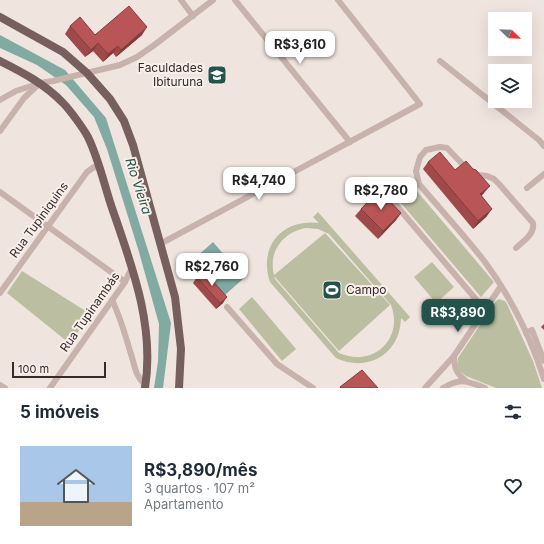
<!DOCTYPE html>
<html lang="pt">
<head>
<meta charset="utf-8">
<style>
  :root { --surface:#fff; --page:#f6f6f7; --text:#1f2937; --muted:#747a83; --accent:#24534b }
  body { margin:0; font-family:Inter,sans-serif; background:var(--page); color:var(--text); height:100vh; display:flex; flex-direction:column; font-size:15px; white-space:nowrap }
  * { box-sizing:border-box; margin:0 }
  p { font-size:13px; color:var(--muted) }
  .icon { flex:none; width:22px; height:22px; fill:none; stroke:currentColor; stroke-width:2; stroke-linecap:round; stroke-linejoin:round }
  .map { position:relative; height:388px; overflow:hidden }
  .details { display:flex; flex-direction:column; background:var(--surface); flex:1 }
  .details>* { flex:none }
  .needle { width:26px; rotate:113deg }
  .controls { position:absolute; left:488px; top:12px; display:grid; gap:8px }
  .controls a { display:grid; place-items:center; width:44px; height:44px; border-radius:0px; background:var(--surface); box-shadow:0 4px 16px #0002; font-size:20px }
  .scale { position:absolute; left:12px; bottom:10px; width:94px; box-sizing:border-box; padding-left:4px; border:2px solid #362b2a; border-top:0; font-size:11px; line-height:14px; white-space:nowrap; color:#362b2a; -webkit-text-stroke:3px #f8efeb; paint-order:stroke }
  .price { position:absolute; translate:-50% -34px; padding:0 9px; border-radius:8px; background:#fff; color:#222; font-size:13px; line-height:26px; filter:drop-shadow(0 1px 2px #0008) }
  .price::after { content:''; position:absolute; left:50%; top:24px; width:12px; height:9px; margin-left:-6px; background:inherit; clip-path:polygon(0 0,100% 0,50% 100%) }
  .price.on { background:var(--accent); color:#fff }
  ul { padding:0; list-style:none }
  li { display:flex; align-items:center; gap:12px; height:100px; padding:0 20px }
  li span { display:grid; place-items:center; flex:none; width:112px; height:80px; border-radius:0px; color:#555 }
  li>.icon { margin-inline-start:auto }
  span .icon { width:48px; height:48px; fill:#fffc; stroke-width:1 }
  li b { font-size:17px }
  h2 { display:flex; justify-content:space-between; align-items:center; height:48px; padding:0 20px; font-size:17px }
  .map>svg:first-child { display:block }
</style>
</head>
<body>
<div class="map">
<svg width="544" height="388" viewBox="0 0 544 388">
  <rect width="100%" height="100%" fill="#f0e4df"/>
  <g fill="#bbbea1" fill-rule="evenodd">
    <polygon points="410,183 494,282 481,297 395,196"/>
    <path d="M318,212L410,317L405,322L401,318C400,354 368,373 336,358L270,282C258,247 282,218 319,223L313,217ZM306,228L318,229L329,234L391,305C404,339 373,368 339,353L275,279L274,276L339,351L390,305L325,233L274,275C268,252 283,232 306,228Z"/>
    <polygon points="432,262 454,287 436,303 414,277"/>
    <polygon points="22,271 92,315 69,343 7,293"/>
    <polygon points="252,297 296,349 282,361 239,309"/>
    <polygon points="499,299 505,301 507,304 533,361 542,388 496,388 466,376 460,371 457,365 458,358 496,301"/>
  </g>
  <g fill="#81aaa2">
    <polygon points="0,35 65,70 106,118 171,323 163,388 154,388 158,362 159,324 139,252 107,149 94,117 66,85 37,65 0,48"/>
    <polygon points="213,242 244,278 225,295 194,259"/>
  </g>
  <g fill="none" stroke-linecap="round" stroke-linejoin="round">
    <g stroke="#c7b2ac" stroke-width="6">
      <polyline points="181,0 193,16"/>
      <polyline points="235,0 350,142"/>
      <polyline points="440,61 539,140 544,146"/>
      <polyline points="0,100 16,91 40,83 53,81 120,65 137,57 153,46 213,0"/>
      <polyline points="0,131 24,98 39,84"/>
      <polyline points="379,185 485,310"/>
      <polyline points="527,188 544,174"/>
      <polyline points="0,192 125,282"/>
      <polyline points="160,244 420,104 338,0"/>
      <path d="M516,248C523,241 535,234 533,223L499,184L494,179L487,176L479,175L471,173L447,148L440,147L426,150L420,157L416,171L419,184C441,210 464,235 485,262C510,296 531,338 544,379"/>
      <polyline points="0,293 87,172 94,167 100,168"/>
      <path d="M112,300C120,316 125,334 130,351C135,365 134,374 145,385"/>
      <polyline points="227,307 277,364 313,388"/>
      <polyline points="526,333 532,330 544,361"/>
      <path d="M454,356C454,367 456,373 465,380"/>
      <polyline points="0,385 5,388"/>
      <polyline points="50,388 125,282 132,267"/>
      <polyline points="425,388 454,356 501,286"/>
      <path d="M443,388C461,377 467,381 485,388"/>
    </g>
    <g stroke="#765f5d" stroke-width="8">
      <polyline points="0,17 63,52 87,73 110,99 124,121 133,145 175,297 181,349 179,388"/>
      <path d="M0,61C22,72 45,84 63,103C70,110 83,128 88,137C99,160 104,184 112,208C132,266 155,326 145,388"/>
    </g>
  </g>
  <g fill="#9f494a">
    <polygon points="70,26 95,35 142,35 116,57 113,53 103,62 93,51 85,57 65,34"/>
    <polygon points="428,162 455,170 484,193 481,196 487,216 473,229 423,169"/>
    <polygon points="361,209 401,213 396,220 378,239 355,216"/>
    <polygon points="197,277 223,303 216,309 193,283"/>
    <polygon points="544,324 544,330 541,327"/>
  </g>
  <g fill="#823c3c">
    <polygon points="147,27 142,35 116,57 121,50"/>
    <polygon points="98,43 93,51 85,57 91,50"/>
    <polygon points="118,46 113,53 103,62 108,54"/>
    <polygon points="490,186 484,193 475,202 480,194"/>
    <polygon points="492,209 487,216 473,229 478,221"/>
    <polygon points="401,213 396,220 378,239 383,231"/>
    <polygon points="227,297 223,303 216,309 220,303"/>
  </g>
  <g fill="#b95556" stroke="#823c3c">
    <polygon points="129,6 147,27 121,50 118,46 108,54 98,43 91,50 70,26 80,17 95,35"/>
    <polygon points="440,152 455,170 466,161 473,169 476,170 490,186 480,194 492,209 478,221 428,162"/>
    <polygon points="379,190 401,213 383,231 361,209"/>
    <polygon points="204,271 227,297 220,303 197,277"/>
    <polygon points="362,370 378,388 341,388 340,387"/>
  </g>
  <defs>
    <symbol id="university-square" viewBox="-11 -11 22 22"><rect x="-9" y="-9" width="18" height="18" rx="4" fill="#24534b" stroke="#f8efeb"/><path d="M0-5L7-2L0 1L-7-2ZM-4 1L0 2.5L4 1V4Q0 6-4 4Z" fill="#fff"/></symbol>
    <symbol id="stadium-square" viewBox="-11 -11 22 22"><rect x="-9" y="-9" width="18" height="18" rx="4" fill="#24534b" stroke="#f8efeb"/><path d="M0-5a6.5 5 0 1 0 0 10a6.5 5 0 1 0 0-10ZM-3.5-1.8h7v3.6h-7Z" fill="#fff"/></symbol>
  </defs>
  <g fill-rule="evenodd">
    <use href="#university-square" x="206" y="64" width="22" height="22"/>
    <use href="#stadium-square" x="321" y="279" width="22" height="22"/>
  </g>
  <g text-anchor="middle" stroke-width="4" stroke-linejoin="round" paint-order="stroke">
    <g font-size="12" fill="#362b2a" stroke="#f8efeb" text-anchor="end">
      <text x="203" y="72">Faculdades<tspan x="203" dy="14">Ibituruna</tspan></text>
      <text x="346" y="294" text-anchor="start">Campo</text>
    </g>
    <g font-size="12" fill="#362b2a" stroke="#f8efeb">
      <text transform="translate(39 220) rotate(-54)" y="4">Rua Tupiniquins</text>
      <text transform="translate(90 312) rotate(-55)" y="4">Rua Tupinambás</text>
    </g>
    <g font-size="13" font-style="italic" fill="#24534b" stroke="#f8efeb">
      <text transform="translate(139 186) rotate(72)" y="5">Rio Vieira</text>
    </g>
  </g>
</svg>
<div class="controls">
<a><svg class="needle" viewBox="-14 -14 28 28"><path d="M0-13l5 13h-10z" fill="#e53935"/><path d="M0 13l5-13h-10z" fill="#747a83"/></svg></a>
<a><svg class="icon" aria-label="layers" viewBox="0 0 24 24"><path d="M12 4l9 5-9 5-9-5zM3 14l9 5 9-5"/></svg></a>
</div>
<div class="scale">100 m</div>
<b class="price" style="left:300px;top:65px">R$3,610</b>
<b class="price" style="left:259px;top:201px">R$4,740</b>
<b class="price" style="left:381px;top:211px">R$2,780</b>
<b class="price" style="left:212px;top:287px">R$2,760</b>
<b class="price on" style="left:458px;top:333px">R$3,890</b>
</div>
<section class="details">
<h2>5 imóveis<svg class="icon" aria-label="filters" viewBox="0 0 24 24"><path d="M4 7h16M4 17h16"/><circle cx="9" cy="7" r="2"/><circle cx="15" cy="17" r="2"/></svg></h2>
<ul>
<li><span style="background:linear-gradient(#a9c7e8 70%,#b9a48a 0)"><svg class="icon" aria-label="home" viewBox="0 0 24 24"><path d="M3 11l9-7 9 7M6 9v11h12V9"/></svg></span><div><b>R$3,890/mês</b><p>3 quartos · 107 m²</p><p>Apartamento</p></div><svg class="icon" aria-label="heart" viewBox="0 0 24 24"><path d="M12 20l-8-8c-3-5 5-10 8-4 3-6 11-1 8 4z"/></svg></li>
</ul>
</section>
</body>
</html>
